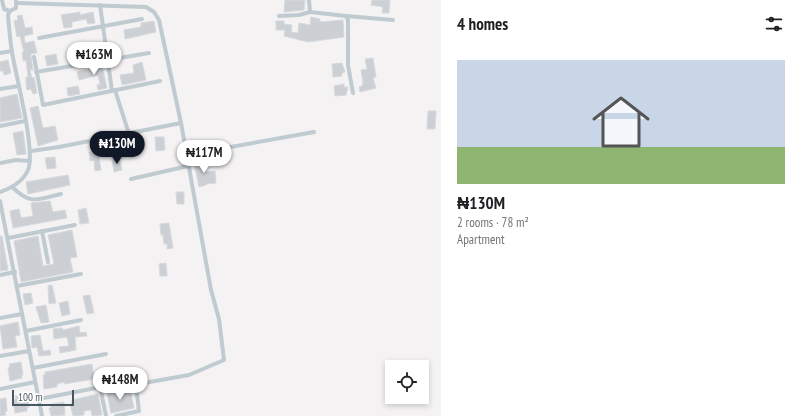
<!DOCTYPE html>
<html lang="en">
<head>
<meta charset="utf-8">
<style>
  :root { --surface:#fff; --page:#f2f2f2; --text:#202124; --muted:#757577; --line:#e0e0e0; --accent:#111827 }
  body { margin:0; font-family:"PT Sans Narrow",sans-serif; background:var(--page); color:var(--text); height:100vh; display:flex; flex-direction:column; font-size:15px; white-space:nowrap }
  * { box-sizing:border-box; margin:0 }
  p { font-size:13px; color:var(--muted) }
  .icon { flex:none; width:22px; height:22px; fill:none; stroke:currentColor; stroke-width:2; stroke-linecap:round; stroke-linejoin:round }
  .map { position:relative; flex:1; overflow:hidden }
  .drawer { display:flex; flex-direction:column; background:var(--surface); width:360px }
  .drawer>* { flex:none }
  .tools { position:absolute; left:385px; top:360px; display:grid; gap:8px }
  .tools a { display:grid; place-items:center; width:44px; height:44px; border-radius:0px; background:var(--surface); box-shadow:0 2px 6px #0003; font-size:20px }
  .scale { position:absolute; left:12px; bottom:10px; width:62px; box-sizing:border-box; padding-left:4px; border:2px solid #495860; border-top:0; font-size:11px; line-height:14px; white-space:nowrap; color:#495860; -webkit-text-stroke:3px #fff; paint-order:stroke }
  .price { position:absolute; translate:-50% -34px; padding:0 9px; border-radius:14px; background:#fff; color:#222; font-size:13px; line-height:26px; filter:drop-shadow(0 1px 2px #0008) }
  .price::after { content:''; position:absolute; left:50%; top:24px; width:12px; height:9px; margin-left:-6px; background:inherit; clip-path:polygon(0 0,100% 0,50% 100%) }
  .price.on { background:var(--accent); color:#fff }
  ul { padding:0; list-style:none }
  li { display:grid; align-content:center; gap:8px; height:212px; padding:0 16px }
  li+li { border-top:1px solid var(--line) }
  li span { display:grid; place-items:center; height:124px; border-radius:0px; color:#555 }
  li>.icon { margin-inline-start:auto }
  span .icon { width:72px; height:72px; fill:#fffc; stroke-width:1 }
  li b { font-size:17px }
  h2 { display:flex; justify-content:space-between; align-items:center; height:48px; padding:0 16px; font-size:17px }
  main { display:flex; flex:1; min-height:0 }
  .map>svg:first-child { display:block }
</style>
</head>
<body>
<main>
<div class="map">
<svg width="441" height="416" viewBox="0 0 441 416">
  <rect width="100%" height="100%" fill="#f4f2f2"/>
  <g fill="#ccd0d4" stroke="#d6d9dd">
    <polygon points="285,0 305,0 304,10 284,12"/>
    <polygon points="372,0 390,0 389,13 382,13 383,7 371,5"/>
    <polygon points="80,12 80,15 93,12 95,23 88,24 86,19 72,22 72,27 64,28 61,15"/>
    <polygon points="22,15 25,28 32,27 33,34 24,36 25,43 34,41 37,53 31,54 31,56 33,70 30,70 32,78 34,77 37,93 33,94 31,89 27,90 26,85 26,77 28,77 26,60 23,61 22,52 24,52 20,36 17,37 14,21 18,20 17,16"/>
    <polygon points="311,17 320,19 320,22 343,20 344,37 308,42 284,36 285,30 276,30 276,21 284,21 284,24 292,25 291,32 298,33 299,23 310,25"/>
    <polygon points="154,21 156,32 125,39 124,30 141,27 141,23"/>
    <polygon points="86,48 87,57 75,59 73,50"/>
    <polygon points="56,54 58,64 47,66 45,56"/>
    <polygon points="373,58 376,77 373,78 376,88 360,92 359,87 362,86 363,82 361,70 367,69 365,59"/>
    <polygon points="8,60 11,73 4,75 3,71 0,71 0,62"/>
    <polygon points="142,62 146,80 122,85 120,75 134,73 133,65"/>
    <polygon points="342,63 345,72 342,73 342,76 333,77 332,64"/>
    <polygon points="102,66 107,88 98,90 97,85 100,84 98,75 79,80 77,72"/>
    <polygon points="344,84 344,87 348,87 346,95 335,96 334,86"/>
    <polygon points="78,86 80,94 68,96 67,88"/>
    <polygon points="17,94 22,118 0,122 0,98"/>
    <polygon points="38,106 43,128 55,126 58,140 38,146 30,108"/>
    <polygon points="428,111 436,111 435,129 427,129"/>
    <polygon points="23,131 26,154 17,155 13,133"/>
    <polygon points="155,137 164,137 165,150 156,151"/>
    <polygon points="98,151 101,170 95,171 94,160 90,161 89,152"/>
    <polygon points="55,157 56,168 47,169 45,158"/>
    <polygon points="119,157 122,170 114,172 112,159"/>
    <polygon points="201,157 204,172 215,171 216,183 206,184 206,185 199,187 193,159"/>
    <polygon points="68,175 70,185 28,194 26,182"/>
    <polygon points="176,192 184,192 184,204 177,204"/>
    <polygon points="50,201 53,212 65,210 67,218 13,228 10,211 19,209 21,218 33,216 31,203"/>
    <polygon points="86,208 89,223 80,224 78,210"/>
    <polygon points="169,223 173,248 167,249 167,244 164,244 163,235 161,235 160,224"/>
    <polygon points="72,230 77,257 70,258 73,272 21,282 14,241 38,236 43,266 48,265 54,264 48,235"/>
    <polygon points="0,236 2,236 8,270 0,271"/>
    <polygon points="166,263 167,276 160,276 159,264"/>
    <polygon points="52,285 56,303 49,304 48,286"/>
    <polygon points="31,293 33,303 25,305 23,294"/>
    <polygon points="90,295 94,313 87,314 83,296"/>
    <polygon points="68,301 70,314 62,316 59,303"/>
    <polygon points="46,305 49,322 41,323 36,307"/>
    <polygon points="18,322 20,335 15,336 17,347 3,349 0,326"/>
    <polygon points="79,326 80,333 86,332 87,336 75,337 76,350 60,353 59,347 69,346 67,337 54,339 53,329 62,328 63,330"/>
    <polygon points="40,335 43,351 50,350 51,355 39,356 37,347 32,348 31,336"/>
    <polygon points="21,362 23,375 21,375 22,378 10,381 8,368 10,367 9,364"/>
    <polygon points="92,364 94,379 64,384 64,382 57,384 57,387 44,389 43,375 45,375 45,372"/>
    <polygon points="130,389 134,408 111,413 107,393"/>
    <polygon points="27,394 29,407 27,407 27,411 15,413 13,400 16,399 15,396"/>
    <polygon points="98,394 102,415 92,416 91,410 84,411 84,415 73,416 70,404 72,403 72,400"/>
    <polygon points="6,398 7,411 5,412 6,415 0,416 0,399"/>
    <polygon points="64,402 65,415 51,416 49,408 51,408 51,404"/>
  </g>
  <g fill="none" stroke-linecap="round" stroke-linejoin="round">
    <g stroke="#bfcbd1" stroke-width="4">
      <polyline points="2,0 4,9 10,11 16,8 16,0"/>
      <polyline points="309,0 310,12 346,16 348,20 348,65 353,93"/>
      <polyline points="17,3 146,7 154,12 159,20 181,123 211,290 219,319 224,360 189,375 144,383 136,386"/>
      <polyline points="100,5 112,91"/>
      <polyline points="279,16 299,15 310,12"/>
      <polyline points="346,16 393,20"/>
      <polyline points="39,38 142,19"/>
      <polyline points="0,53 12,51"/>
      <polyline points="34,57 43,105 160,81"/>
      <polyline points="36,72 149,53"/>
      <polyline points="0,89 19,86"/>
      <polyline points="115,90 129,134"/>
      <polyline points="0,126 25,121"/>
      <polyline points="31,151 59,147 181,123"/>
      <polyline points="186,155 314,132"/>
      <polyline points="0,163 16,160 30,161"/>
      <polyline points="131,179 188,166"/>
      <path d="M12,187C32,206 37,199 61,194"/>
      <path d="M0,192C12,188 23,181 28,170C36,150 16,77 12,52C10,40 9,27 8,15L10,11"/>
      <polyline points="0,201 42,416"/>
      <polyline points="42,231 48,262"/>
      <polyline points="8,238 75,225"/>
      <polyline points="0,275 15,272"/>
      <polyline points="17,286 81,274"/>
      <polyline points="0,318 22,314"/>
      <polyline points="26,331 81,320"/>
      <polyline points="0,356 29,351"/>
      <polyline points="33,368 106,354"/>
      <polyline points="100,387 106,416"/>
      <polyline points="0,389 35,382"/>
      <polyline points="39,399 132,381 136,386 139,411 116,416"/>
    </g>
  </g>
</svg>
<div class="tools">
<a><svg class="icon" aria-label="locate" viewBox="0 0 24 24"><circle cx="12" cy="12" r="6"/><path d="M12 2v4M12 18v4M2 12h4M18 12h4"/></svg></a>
</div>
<div class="scale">100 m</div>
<b class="price" style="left:94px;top:76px">₦163M</b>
<b class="price on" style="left:117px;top:165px">₦130M</b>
<b class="price" style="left:204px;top:174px">₦117M</b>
<b class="price" style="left:120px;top:401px">₦148M</b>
</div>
<section class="drawer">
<h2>4 homes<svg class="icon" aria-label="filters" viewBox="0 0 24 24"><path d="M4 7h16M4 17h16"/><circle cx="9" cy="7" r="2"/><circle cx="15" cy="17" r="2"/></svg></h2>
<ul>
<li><span style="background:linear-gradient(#c9d6e8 70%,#8fb573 0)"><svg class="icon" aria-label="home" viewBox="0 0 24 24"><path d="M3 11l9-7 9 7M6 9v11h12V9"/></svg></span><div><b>₦130M</b><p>2 rooms · 78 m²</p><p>Apartment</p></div></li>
</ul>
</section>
</main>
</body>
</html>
